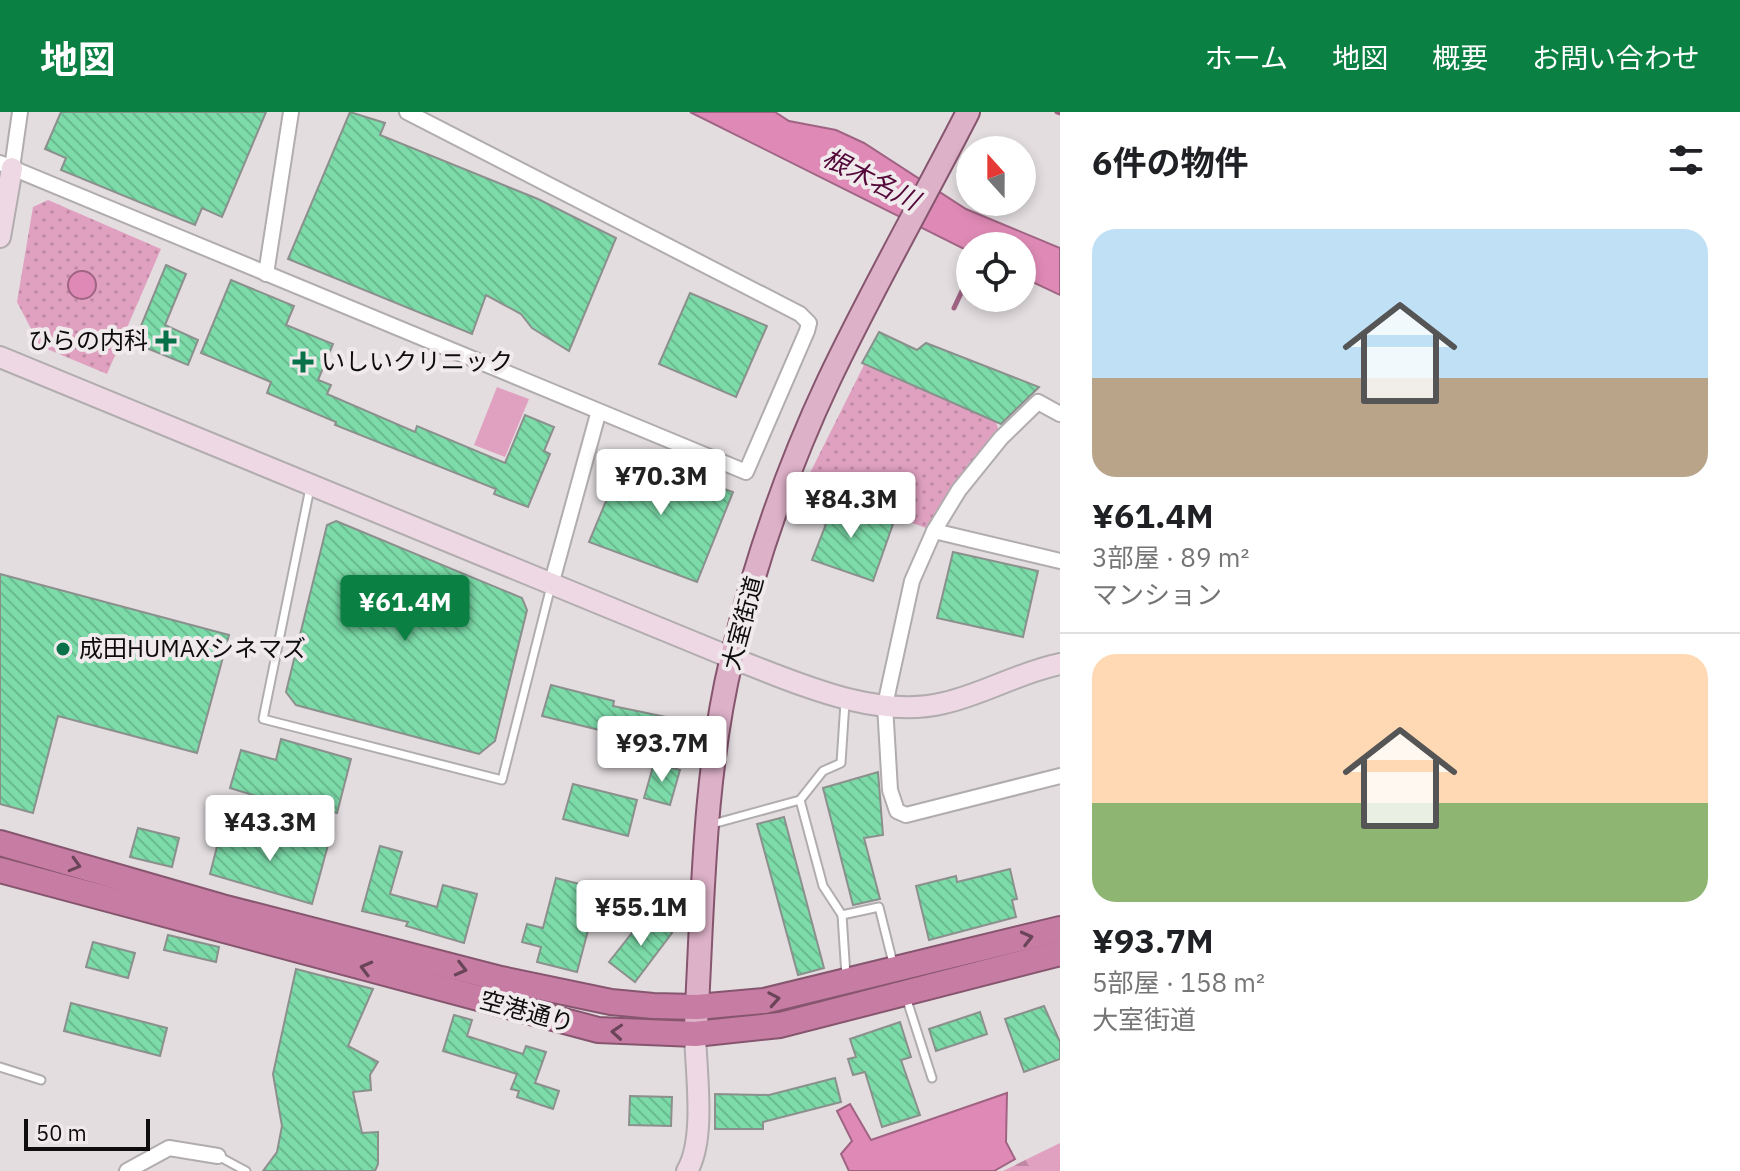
<!DOCTYPE html>
<html lang="ja">
<head>
<meta charset="utf-8">
<style>
  :root { --surface:#fff; --page:#f6f6f6; --text:#202124; --muted:#757577; --line:#e0e0e0; --accent:#0b8043 }
  body { margin:0; font-family:"IBM Plex Sans","Noto Sans JP",sans-serif; background:var(--page); color:var(--text); height:100vh; display:flex; flex-direction:column; font-size:30px; white-space:nowrap }
  * { box-sizing:border-box; margin:0 }
  p { font-size:26px; color:var(--muted) }
  .icon { flex:none; width:44px; height:44px; fill:none; stroke:currentColor; stroke-width:2; stroke-linecap:round; stroke-linejoin:round }
  .map { position:relative; flex:1; overflow:hidden }
  .side { display:flex; flex-direction:column; background:var(--surface); width:680px }
  .side>* { flex:none }
  .needle { width:52px; rotate:339deg }
  .controls { position:absolute; left:956px; top:24px; display:grid; gap:16px }
  .controls a { display:grid; place-items:center; width:80px; height:80px; border-radius:50%; background:var(--surface); box-shadow:0 4px 12px #0003; font-size:40px }
  .scale { position:absolute; left:24px; bottom:20px; width:126px; box-sizing:border-box; padding-left:8px; border:4px solid #0e0c0d; border-top:0; font-size:22px; line-height:28px; white-space:nowrap; color:#0e0c0d; -webkit-text-stroke:6px #f0eaed; paint-order:stroke }
  .price { position:absolute; translate:-50% -68px; padding:0 18px; border-radius:8px; background:#fff; color:#222; font-size:26px; line-height:52px; filter:drop-shadow(0 2px 4px #0008) }
  .price::after { content:''; position:absolute; left:50%; top:48px; width:24px; height:18px; margin-left:-12px; background:inherit; clip-path:polygon(0 0,100% 0,50% 100%) }
  .price.active { background:var(--accent); color:#fff }
  ul { padding:0; list-style:none }
  li { display:grid; align-content:center; gap:16px; height:424px; padding:0 32px }
  li+li { border-top:2px solid var(--line) }
  li span { display:grid; place-items:center; height:248px; border-radius:24px; color:#555 }
  li>.icon { margin-inline-start:auto }
  span .icon { width:144px; height:144px; fill:#fffc; stroke-width:1 }
  li b { font-size:34px }
  h2 { display:flex; justify-content:space-between; align-items:center; height:96px; padding:0 32px; font-size:34px }
  header { display:flex; align-items:center; gap:48px; box-sizing:border-box; height:112px; padding:0 40px; background:var(--accent); color:#fff }
  header strong { font-size:38px }
  nav { display:flex; gap:44px; margin-inline-start:auto; font-size:28px }
  main { display:flex; flex:1; min-height:0 }
  .map>svg:first-child { display:block }
</style>
</head>
<body>
<header>
<strong>地図</strong>
<nav><a>ホーム</a><a>地図</a><a>概要</a><a>お問い合わせ</a></nav>
</header>
<main>
<div class="map">
<svg width="1060" height="1059" viewBox="0 0 1060 1059">
  <defs>
    <pattern id="forest-firs" width="22" height="20" patternUnits="userSpaceOnUse" patternTransform="scale(2)"><rect width="22" height="20" fill="#e0a1c1"/><path d="M5 1l3.5 6h-7zM16 11l3.5 6h-7z" fill="#bf89a5"/></pattern>
    <pattern id="park-dots" width="8" height="8" patternUnits="userSpaceOnUse" patternTransform="scale(2)"><rect width="8" height="8" fill="#e0a1c1"/><path d="M2 2h.1M6 6h.1" fill="none" stroke="#bf89a5" stroke-width="1.8" stroke-linecap="round"/></pattern>
    <pattern id="building-back-hatch" width="6" height="6" patternUnits="userSpaceOnUse" patternTransform="scale(2)"><rect width="6" height="6" fill="#7cdba9"/><path d="M-1 5l2 2M0 0l6 6M5-1l2 2" fill="none" stroke="#6abb90"/></pattern>
  </defs>
  <rect width="100%" height="100%" fill="#e3dde0"/>
  <polygon fill="#e0a1c1" points="497,275 529,287 505,345 474,333"/>
  <polygon fill="url(#forest-firs)" points="1060,1031 1060,1059 1003,1059"/>
  <g fill="url(#park-dots)">
    <polygon points="48,88 161,137 107,262 40,234 17,190 33,95"/>
    <polygon points="864,253 996,310 1001,326 934,419 805,371"/>
  </g>
  <g fill="#df8ab6" stroke="#a06483" stroke-width="2">
    <polygon points="690,0 775,0 789,9 836,18 864,31 966,97 1060,136 1060,183 1022,165 1022,134 970,134 970,140"/>
    <circle cx="82" cy="173" r="14"/>
    <polygon points="1007,981 1006,1030 1015,1047 994,1059 849,1059 841,1042 852,1029 837,999 850,992 871,1028"/>
  </g>
  <g fill="none" stroke-linecap="round" stroke-linejoin="round">
    <g stroke="#a06483" stroke-width="5">
      <polyline points="1057,0 1060,1"/>
      <polyline points="954,196 970,162"/>
    </g>
  </g>
  <g fill="url(#building-back-hatch)" stroke="#8b908d" stroke-width="2">
    <polygon points="61,0 266,0 222,105 202,96 195,113 61,58 66,46 45,37"/>
    <polygon points="350,0 385,11 380,23 538,87 616,126 569,239 532,216 521,202 486,183 472,222 288,147"/>
    <polygon points="166,153 186,162 165,213 198,228 188,253 134,231"/>
    <polygon points="231,168 294,194 286,213 333,232 318,268 331,273 327,282 415,320 417,314 505,351 525,303 554,315 544,339 550,342 528,395 494,382 496,377 335,313 336,310 267,281 271,270 201,241"/>
    <polygon points="690,181 767,214 736,285 659,252"/>
    <polygon points="879,220 917,238 926,231 1039,275 1001,312 862,251"/>
    <polygon points="626,341 733,380 697,470 589,430"/>
    <polygon points="825,386 893,412 873,469 812,448 826,412 817,409"/>
    <polygon points="336,409 522,486 527,498 495,629 479,642 296,593 286,580 327,413"/>
    <polygon points="953,440 1038,459 1023,525 937,506"/>
    <polygon points="0,462 229,523 197,641 58,604 33,701 0,692"/>
    <polygon points="551,573 614,589 613,594 671,606 665,634 542,604"/>
    <polygon points="281,627 351,647 337,701 304,692 302,698 230,676 241,638 276,648"/>
    <polygon points="654,651 680,658 670,693 644,686"/>
    <polygon points="878,660 883,723 864,726 880,787 853,793 823,676"/>
    <polygon points="573,672 637,688 628,724 563,707"/>
    <polygon points="784,705 824,856 798,863 757,712"/>
    <polygon points="222,715 287,731 289,723 328,733 312,792 210,762"/>
    <polygon points="138,716 179,726 172,755 130,745"/>
    <polygon points="380,734 402,740 390,782 437,795 443,773 477,782 464,831 406,814 408,810 362,799"/>
    <polygon points="1010,757 1017,787 1012,788 1016,805 929,828 916,774 956,764 957,770"/>
    <polygon points="556,766 599,777 577,860 537,850 541,835 522,830 527,812 543,816"/>
    <polygon points="647,802 672,821 635,870 609,850"/>
    <polygon points="168,823 219,835 216,850 164,838"/>
    <polygon points="93,830 135,841 128,866 86,855"/>
    <polygon points="296,857 373,877 348,934 378,950 370,963 371,978 353,980 362,1021 378,1020 378,1052 375,1059 263,1059 277,1040 282,1014 273,962"/>
    <polygon points="71,891 167,916 160,944 64,919"/>
    <polygon points="1044,894 1060,930 1060,947 1024,960 1005,907"/>
    <polygon points="980,900 987,922 936,939 929,917"/>
    <polygon points="454,903 472,908 467,924 523,942 526,934 546,940 535,971 559,979 553,997 517,985 519,979 511,977 517,962 443,939"/>
    <polygon points="900,910 911,945 901,948 920,1003 882,1015 865,960 853,963 848,947 856,945 850,927"/>
    <polygon points="835,966 841,990 763,1010 763,1017 715,1017 715,982 769,983"/>
    <polygon points="630,984 672,985 671,1014 629,1013"/>
  </g>
  <g fill="none" stroke-linecap="round" stroke-linejoin="round">
    <defs>
      <g id="lane">
        <polyline points="310,376 263,607 502,668 551,474"/>
        <polyline points="800,688 823,659 841,651 845,590"/>
        <polyline points="709,713 800,688 823,774 842,803 879,795 894,855"/>
        <polyline points="842,803 846,864"/>
        <polyline points="906,885 932,966"/>
        <polyline points="0,955 41,968"/>
        <polyline points="218,1044 246,1059"/>
      </g>
      <g id="street">
        <polyline points="0,51 746,360 807,219 809,211 800,202 407,0"/>
        <polyline points="12,56 20,0"/>
        <polyline points="266,162 291,0"/>
        <polyline points="1060,302 1038,290 1001,326 959,378 934,419 912,469 885,593 890,678 897,699 906,703 1060,664"/>
        <polyline points="934,419 1060,449"/>
        <polyline points="551,473 598,302"/>
        <polyline points="127,1059 169,1036 218,1044"/>
      </g>
      <g id="secondary">
        <polyline points="0,125 12,56"/>
        <path d="M0,245L732,546C795,570 875,608 944,591C984,582 1020,560 1060,552"/>
        <path d="M687,1059C706,1027 696,960 695,922"/>
      </g>
      <path id="primary" d="M696,913C703,791 703,665 732,545C755,451 787,357 828,270C871,179 922,90 968,0"/>
      <g id="highway">
        <polyline points="0,731 222,795 501,867 611,890 653,894 697,895 764,889 1060,817"/>
        <polyline points="0,758 598,918 695,922 780,913 1060,841"/>
      </g>
    </defs>
    <use href="#lane" stroke="#b1acae" stroke-width="11"/>
    <use href="#street" stroke="#b1acae" stroke-width="18"/>
    <use href="#secondary" stroke="#b1acae" stroke-width="24"/>
    <use href="#primary" stroke="#86556e" stroke-width="26"/>
    <use href="#highway" stroke="#86556e" stroke-width="28"/>
    <use href="#lane" stroke="#fff" stroke-width="7"/>
    <use href="#street" stroke="#fff" stroke-width="14"/>
    <use href="#secondary" stroke="#eed8e3" stroke-width="20"/>
    <use href="#primary" stroke="#ddb1c8" stroke-width="22"/>
    <use href="#highway" stroke="#c77da3" stroke-width="24"/>
  </g>
  <defs><path id="oneway-chevron" d="M-2-3.5L2.5 0L-2 3.5" fill="none" stroke-width="1.6" stroke-linecap="round" stroke-linejoin="round" transform="scale(2)"/></defs>
  <g stroke="#6a4458">
    <use href="#oneway-chevron" transform="translate(75 753) rotate(16)"/>
    <use href="#oneway-chevron" transform="translate(1027 826) rotate(-14)"/>
    <use href="#oneway-chevron" transform="translate(366 856) rotate(-165)"/>
    <use href="#oneway-chevron" transform="translate(461 857) rotate(14)"/>
    <use href="#oneway-chevron" transform="translate(774 887) rotate(-10)"/>
    <use href="#oneway-chevron" transform="translate(617 920) rotate(-176)"/>
  </g>
  <g fill="#087149" stroke="#f0eaed" stroke-width="3">
    <path d="M162 217h8v8h8v8h-8v8h-8v-8h-8v-8h8z"/>
    <path d="M299 238h8v8h8v8h-8v8h-8v-8h-8v-8h8z"/>
    <circle cx="63" cy="537" r="8"/>
  </g>
  <g text-anchor="middle" stroke-width="8" stroke-linejoin="round" paint-order="stroke">
    <g font-size="24" fill="#0e0c0d" stroke="#f0eaed" text-anchor="start">
      <text x="148" y="237" text-anchor="end">ひらの内科</text>
      <text x="321" y="258">いしいクリニック</text>
      <text x="79" y="545">成田HUMAXシネマズ</text>
    </g>
    <g font-size="24" fill="#0e0c0d" stroke="#f0eaed">
      <text transform="translate(743 511) rotate(-75)" y="8">大室街道</text>
      <text transform="translate(527 900) rotate(15)" y="8">空港通り</text>
    </g>
    <g font-size="26" font-style="italic" fill="#540839" stroke="#f0eaed">
      <text transform="translate(871 67) rotate(27)" y="9">根木名川</text>
    </g>
  </g>
</svg>
<div class="controls">
<a><svg class="needle" viewBox="-14 -14 28 28"><path d="M0-13l5 13h-10z" fill="#e53935"/><path d="M0 13l5-13h-10z" fill="#757577"/></svg></a>
<a><svg class="icon" aria-label="locate" viewBox="0 0 24 24"><circle cx="12" cy="12" r="6"/><path d="M12 2v4M12 18v4M2 12h4M18 12h4"/></svg></a>
</div>
<div class="scale">50 m</div>
<b class="price" style="left:661px;top:405px">¥70.3M</b>
<b class="price" style="left:851px;top:428px">¥84.3M</b>
<b class="price active" style="left:405px;top:531px">¥61.4M</b>
<b class="price" style="left:662px;top:672px">¥93.7M</b>
<b class="price" style="left:270px;top:751px">¥43.3M</b>
<b class="price" style="left:641px;top:836px">¥55.1M</b>
</div>
<section class="side">
<h2>6件の物件<svg class="icon" aria-label="filters" viewBox="0 0 24 24"><path d="M4 7h16M4 17h16"/><circle cx="9" cy="7" r="2"/><circle cx="15" cy="17" r="2"/></svg></h2>
<ul>
<li><span style="background:linear-gradient(#bfe0f5 60%,#b9a48a 0)"><svg class="icon" aria-label="home" viewBox="0 0 24 24"><path d="M3 11l9-7 9 7M6 9v11h12V9"/></svg></span><div><b>¥61.4M</b><p>3部屋 · 89 m²</p><p>マンション</p></div></li>
<li><span style="background:linear-gradient(#ffd9b3 60%,#8fb573 0)"><svg class="icon" aria-label="home" viewBox="0 0 24 24"><path d="M3 11l9-7 9 7M6 9v11h12V9"/></svg></span><div><b>¥93.7M</b><p>5部屋 · 158 m²</p><p>大室街道</p></div></li>
</ul>
</section>
</main>
</body>
</html>
